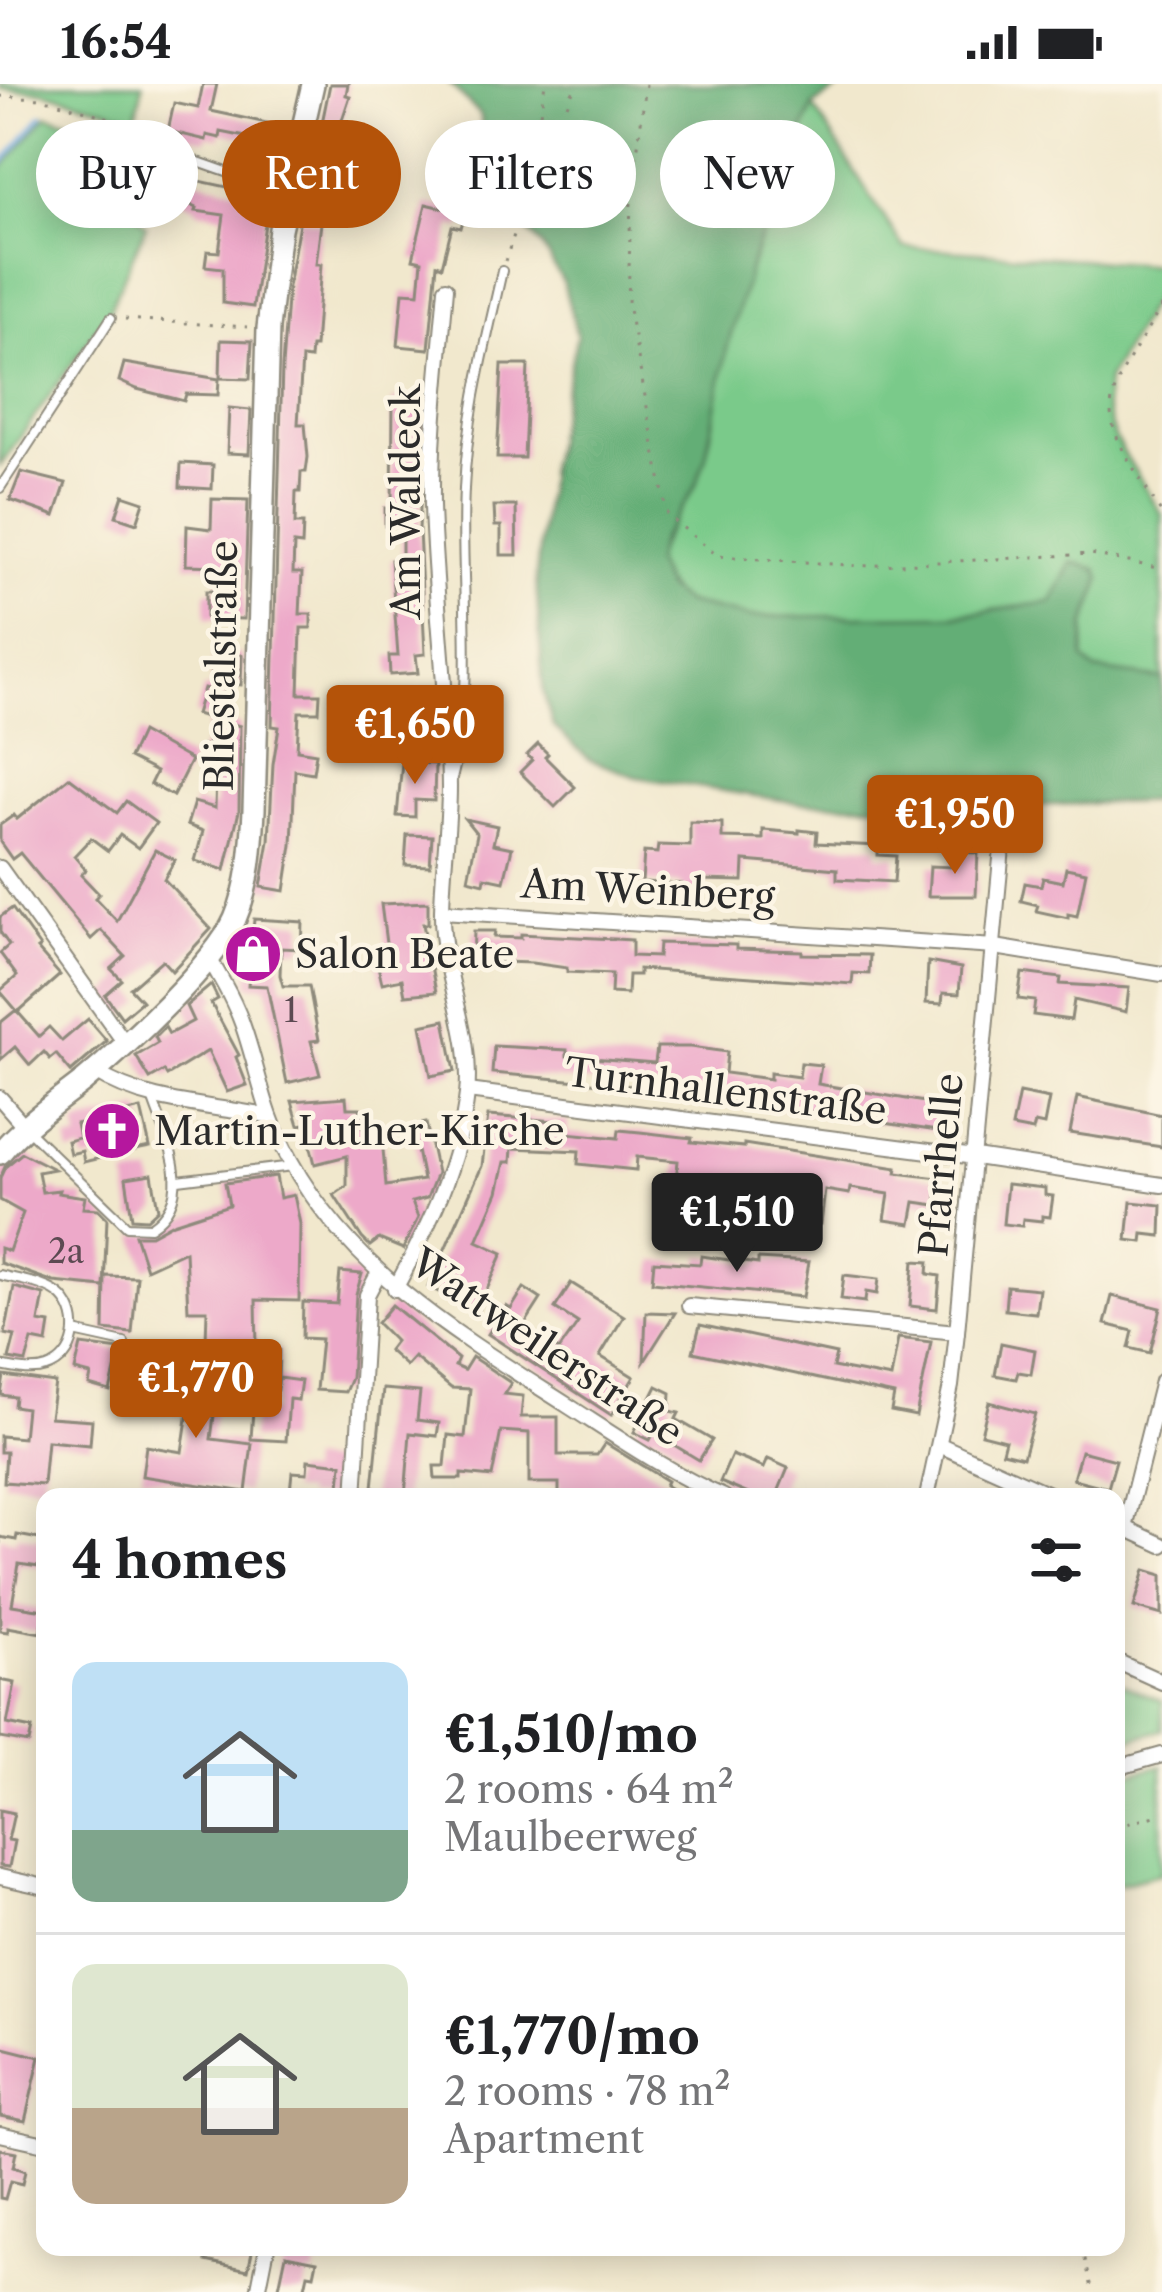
<!DOCTYPE html>
<html lang="en">
<head>
<meta charset="utf-8">
<style>
  :root { --surface:#fff; --page:#f2f2f2; --text:#202124; --muted:#757577; --line:#e0e0e0; --accent:#b45309 }
  body { margin:0; font-family:"Libre Caslon Text",serif; background:var(--page); color:var(--text); height:100vh; display:flex; flex-direction:column; font-size:45px; white-space:nowrap }
  * { box-sizing:border-box; margin:0 }
  p { font-size:39px; color:var(--muted) }
  .icon { flex:none; width:66px; height:66px; fill:none; stroke:currentColor; stroke-width:2; stroke-linecap:round; stroke-linejoin:round }
  .map { position:relative; flex:1; overflow:hidden }
  .side { position:absolute; left:36px; top:1404px; width:1089px; height:768px; display:flex; flex-direction:column; background:var(--surface); border-radius:24px; box-shadow:0 6px 30px #0003 }
  .side>* { flex:none }
  .guide { position:absolute; left:36px; top:36px; width:1092px; height:108px; display:flex; gap:24px }
  .price { position:absolute; translate:-50% -102px; padding:0 27px; border-radius:12px; background:var(--accent); color:#fff; font-size:39px; line-height:78px; filter:drop-shadow(0 3px 6px #0008) }
  .price::after { content:''; position:absolute; left:50%; top:72px; width:36px; height:27px; margin-left:-18px; background:inherit; clip-path:polygon(0 0,100% 0,50% 100%) }
  .price.on { background:#222; color:#fff }
  ul { padding:0; list-style:none }
  li { display:flex; align-items:center; gap:36px; height:300px; padding:0 36px }
  li+li { border-top:3px solid var(--line) }
  li span { display:grid; place-items:center; flex:none; width:336px; height:240px; border-radius:24px; color:#555 }
  li>.icon { margin-inline-start:auto }
  span .icon { width:144px; height:144px; fill:#fffc; stroke-width:1 }
  li b { font-size:51px }
  h2 { display:flex; justify-content:space-between; align-items:center; height:144px; padding:0 36px; font-size:51px }
  .tag { padding:0 42px; border-radius:54px; background:var(--surface); box-shadow:0 6px 30px #0003; font-size:42px; line-height:108px }
  .tag.on { background:var(--accent); color:#fff }
  .status { display:flex; justify-content:space-between; align-items:center; height:84px; padding:0 60px; background:var(--surface); direction:ltr }
  .status svg { height:33px; fill:currentColor }
  .map>svg:first-child { display:block }
</style>
</head>
<body>
<div class="status"><b>16:54</b><svg viewBox="0 0 49 12"><path d="M0 12V9h3v3zM5 12V6h3v6zM10 12V3h3v9zM15 12V0h3v12zM26 1h20v11H26zM47 4h2v5h-2z"/></svg></div>
<div class="map">
<svg width="1162" height="2208" viewBox="0 0 1162 2208">
  <rect width="100%" height="100%" fill="#fcf5e5"/>
  <filter id="ink" filterUnits="userSpaceOnUse"><feTurbulence type="fractalNoise" baseFrequency=".00833" numOctaves="2"/><feDisplacementMap in="SourceGraphic" scale="24" xChannelSelector="R" yChannelSelector="G"/><feConvolveMatrix kernelMatrix="1 2 1 2 8 2 1 2 1" color-interpolation-filters="sRGB"/></filter>
  <filter id="wash" filterUnits="userSpaceOnUse"><feTurbulence type="fractalNoise" baseFrequency=".004" numOctaves="4" result="noise"/><feDisplacementMap in="SourceGraphic" scale="48" xChannelSelector="R" yChannelSelector="G"/><feGaussianBlur stdDeviation="2.7" result="paint"/><feColorMatrix in="noise" values="0 0 0 0 0 0 0 0 0 0 0 0 0 0 0 0 0 1.4 0 .05"/><feComposite in="paint" operator="in"/></filter>
  <g filter="url(#wash)">
    <rect width="100%" height="100%" fill="#f1e8cd"/>
    <g fill="#7aca8a" stroke="#527a5a" stroke-width="3">
      <polygon points="0,0 143,0 136,33 43,7 0,5"/>
      <path d="M813,22L903,163L1162,181V199L1107,296L1105,322L1114,353L1162,431V595L1095,586L1084,575L1085,543L1101,495L1072,479L1052,518C957,532 778,552 689,520C669,512 662,496 654,478C664,442 692,416 703,381C715,343 718,302 727,264C747,180 781,101 813,22Z"/>
      <polygon points="47,31 144,57 126,121 146,141 109,227 0,382 0,87"/>
      <polygon points="1116,1597 1162,1617 1162,1646 1116,1660"/>
      <polygon points="1162,1681 1162,1789 1116,1801 1116,1694"/>
    </g>
    <polygon fill="#63ae76" stroke="#476c50" stroke-width="3" points="450,0 846,0 813,22 754,170 727,264 705,376 695,403 660,456 654,478 666,505 686,519 750,533 961,531 1052,518 1072,478 1097,485 1101,495 1085,542 1084,575 1095,586 1162,595 1162,717 997,723 799,719 637,693 590,676 553,642 543,607 536,492 550,376 577,251 563,198 542,162 486,104 481,32"/>
    <g fill="none" stroke-linecap="round" stroke-linejoin="round">
      <polyline stroke="#72ade3" stroke-width="4.5" points="0,82 42,31"/>
    </g>
    <g id="blocks">
      <g fill="#eda9c9">
        <polygon points="203,0 217,0 211,27 285,43 274,90 249,83 256,55 221,48 220,54 207,51 206,56 168,47 174,19 198,24"/>
        <polygon points="330,0 348,0 346,11 350,12 336,54 349,56 344,83 335,81 331,98 311,93"/>
        <polygon points="166,74 194,87 190,95 269,112 253,223 223,219 223,184 205,182 207,167 219,168 224,131 196,127 197,124 153,104"/>
        <polygon points="426,120 465,129 461,144 452,142 442,182 437,180 429,265 398,262 403,208 419,209 422,177 413,175"/>
        <polygon points="300,134 321,139 316,180 321,180 315,263 311,263 310,275 302,274 298,340 305,340 308,373 306,388 301,388 300,408 296,408 295,440 303,440 302,461 294,460 293,489 302,489 300,530 311,530 311,544 301,544 299,610 320,610 319,628 299,628 297,666 316,669 313,689 295,686 292,761 285,807 261,803 269,757 273,680 279,643 272,642 282,283 288,202"/>
        <polygon points="221,256 252,257 250,295 220,294"/>
        <polygon points="124,279 219,295 218,311 186,310 184,317 137,305 119,297"/>
        <polygon points="502,281 528,281 524,374 497,374"/>
        <polygon points="393,315 425,317 419,446 425,570 416,571 418,589 390,591 389,572 398,572 391,476 402,476 402,443 385,442 385,424 392,425"/>
        <polygon points="229,324 251,326 249,370 227,369"/>
        <polygon points="181,379 213,381 212,405 180,403"/>
        <polygon points="21,388 66,399 55,432 10,416"/>
        <polygon points="123,411 144,418 137,439 116,432"/>
        <polygon points="212,415 248,416 244,535 206,534 206,507 218,507 219,482 186,481 187,442 211,445"/>
        <polygon points="494,422 516,422 517,471 501,471 501,442 495,442"/>
        <polygon points="213,569 242,571 241,601 227,600 216,636 240,642 239,727 225,786 195,777 203,747 187,741 194,718 215,724 216,689 201,686 202,661 208,662 209,634 196,630 204,604 211,606"/>
        <polygon points="141,648 191,676 173,712 150,700 156,688 129,674"/>
        <polygon points="538,660 548,670 545,673 575,703 555,723 520,688 532,676 527,671"/>
        <polygon points="402,678 435,680 434,717 415,716 415,733 397,732"/>
        <polygon points="69,693 117,729 126,717 156,739 138,764 120,751 108,767 91,754 74,772 86,786 81,791 99,810 95,814 117,837 155,766 175,776 164,795 211,845 172,887 162,876 130,904 142,917 122,934 105,911 122,896 111,885 125,872 101,846 91,855 20,769 12,775 0,758 0,741 14,731 17,735"/>
        <polygon points="465,735 497,742 493,760 512,764 504,797 485,793 484,799 468,795 477,750"/>
        <polygon points="690,738 722,739 722,754 763,755 763,746 799,749 799,746 817,748 816,759 878,762 878,771 896,772 894,798 837,795 837,785 744,777 743,797 700,796 699,809 681,808 682,800 642,798 644,768 657,769 658,761 690,762"/>
        <polygon points="407,751 432,752 430,782 405,781"/>
        <polygon points="953,768 978,769 976,812 928,812 930,782 953,783"/>
        <polygon points="1066,784 1086,788 1077,832 1068,830 1068,834 1036,827 1038,821 1021,817 1025,799 1041,802 1043,794 1063,798"/>
        <polygon points="428,818 428,840 423,840 436,908 405,911 402,895 382,899 377,878 388,875 381,820"/>
        <polygon points="12,824 40,863 37,865 60,891 18,928 0,907 17,892 0,869 9,861 0,848 0,833"/>
        <polygon points="254,835 303,838 302,865 281,864 280,891 283,902 309,902 319,956 311,957 320,991 287,999 267,902 248,901"/>
        <polygon points="474,847 495,847 494,853 521,854 521,850 632,856 632,872 658,873 659,859 736,861 736,865 802,867 802,870 870,871 869,890 853,889 852,900 639,885 639,891 628,891 627,910 611,909 612,890 567,888 567,884 532,879 473,877"/>
        <polygon points="928,878 961,884 959,910 943,909 942,920 926,919"/>
        <polygon points="1022,889 1061,894 1060,900 1129,904 1126,928 1074,916 1071,936 1033,931 1035,917 1018,915"/>
        <polygon points="211,901 218,915 211,919 239,971 236,973 247,1001 227,1008 208,967 167,992 164,987 150,995 136,972 158,959 155,953 165,943 169,950 193,937 186,922"/>
        <polygon points="16,926 39,952 49,943 62,957 88,935 107,957 71,988 56,970 50,975 44,968 30,981 15,963 0,976 0,939"/>
        <polygon points="445,936 455,987 431,992 421,941"/>
        <polygon points="494,962 567,966 567,972 655,979 657,963 690,963 727,968 725,989 770,995 770,989 799,993 801,979 821,981 818,1000 948,1022 944,1048 720,1014 721,1010 492,989"/>
        <polygon points="1019,1009 1049,1015 1044,1041 1035,1039 1033,1047 1012,1043"/>
        <polygon points="346,1013 347,1024 360,1024 363,1043 369,1041 373,1055 382,1053 386,1102 423,1096 412,1042 426,1039 437,1089 427,1114 412,1118 418,1134 403,1165 379,1155 370,1162 362,1154 334,1111 347,1102 347,1072 315,1080 305,1040 299,1041 292,1017"/>
        <polygon points="1077,1013 1162,1031 1162,1063 1070,1049"/>
        <polygon points="141,1025 150,1063 120,1069 118,1046 109,1047 108,1072 84,1078 82,1067 70,1070 67,1057 79,1054 76,1040"/>
        <polygon points="488,1032 568,1038 567,1049 618,1054 619,1046 640,1048 692,1054 691,1058 744,1063 744,1060 897,1084 896,1089 939,1094 936,1121 915,1118 911,1140 885,1136 889,1110 850,1104 849,1110 825,1106 821,1140 802,1138 803,1134 770,1130 771,1122 762,1121 764,1103 692,1095 691,1107 675,1105 678,1077 637,1073 636,1086 578,1080 579,1067 512,1064 511,1078 505,1078 498,1108 477,1157 503,1169 478,1226 428,1203 482,1082"/>
        <polygon points="22,1069 54,1085 38,1088 42,1108 59,1106 58,1109 85,1113 83,1124 98,1125 107,1134 104,1203 54,1198 0,1179 0,1164 9,1167 23,1129 0,1116 0,1094 5,1083"/>
        <polygon points="152,1090 158,1125 147,1135 132,1134 126,1094"/>
        <polygon points="276,1092 280,1114 294,1111 300,1140 299,1217 256,1216 257,1265 279,1266 278,1299 236,1298 238,1264 206,1258 207,1226 188,1226 185,1167 146,1185 135,1151 151,1151 173,1139 229,1121 225,1099"/>
        <polygon points="1007,1100 1045,1104 1045,1111 1053,1112 1050,1133 1042,1132 1042,1137 1023,1135 1022,1142 1003,1140"/>
        <polygon points="1131,1118 1162,1121 1161,1152 1143,1150 1142,1158 1127,1156"/>
        <polygon points="701,1172 758,1180 758,1175 809,1178 803,1213 652,1198 654,1177 700,1180"/>
        <polygon points="914,1177 929,1178 928,1190 940,1192 937,1225 910,1222"/>
        <polygon points="340,1188 362,1190 356,1210 351,1294 345,1308 316,1306 321,1255 302,1254 303,1218 337,1220"/>
        <polygon points="844,1191 879,1195 877,1210 866,1208 865,1218 841,1215"/>
        <polygon points="105,1192 137,1193 132,1249 104,1246"/>
        <polygon points="571,1199 624,1232 600,1272 634,1293 611,1331 488,1250 506,1222 511,1225 524,1204 541,1215 523,1243 559,1266 578,1239 555,1224"/>
        <polygon points="1007,1202 1039,1205 1036,1229 1005,1226"/>
        <polygon points="14,1203 44,1211 39,1238 50,1240 47,1259 32,1256 26,1278 9,1275 15,1252 5,1250"/>
        <polygon points="1112,1212 1161,1224 1150,1269 1129,1264 1133,1247 1105,1240"/>
        <polygon points="392,1221 458,1275 455,1282 464,1286 472,1273 511,1299 504,1310 523,1312 521,1333 558,1333 558,1371 597,1371 605,1359 667,1397 665,1401 685,1413 559,1413 559,1399 529,1399 529,1349 501,1347 492,1393 461,1390 461,1395 435,1395 434,1382 445,1382 448,1351 465,1353 470,1305 451,1304 414,1273 406,1282 388,1266 395,1257 377,1239"/>
        <polygon points="646,1228 675,1229 644,1278"/>
        <polygon points="700,1241 836,1270 833,1283 891,1294 898,1254 931,1258 916,1332 891,1327 894,1311 693,1268"/>
        <polygon points="1001,1259 1035,1266 1031,1290 1018,1288 1016,1295 995,1291"/>
        <polygon points="81,1261 120,1266 110,1307 89,1301 91,1291 75,1287"/>
        <polygon points="4,1292 55,1299 50,1333 92,1336 90,1361 47,1357 43,1401 4,1398 6,1368 0,1368 0,1352 23,1354 26,1324 14,1322 15,1313 1,1311"/>
        <polygon points="154,1292 218,1301 211,1355 252,1360 246,1408 142,1392 146,1362 182,1368 188,1328 150,1323"/>
        <polygon points="279,1294 301,1297 298,1316 289,1315 286,1357 251,1355 253,1326 273,1328"/>
        <polygon points="657,1302 671,1309 670,1327 679,1329 676,1335 712,1356 699,1376 654,1349 650,1356 634,1348"/>
        <polygon points="383,1305 420,1308 417,1336 439,1339 437,1352 410,1349 405,1413 372,1413"/>
        <polygon points="989,1318 1035,1330 1023,1373 1002,1368 1005,1356 981,1350"/>
        <polygon points="1081,1367 1116,1376 1108,1404 1073,1395"/>
        <polygon points="732,1371 764,1384 768,1375 788,1384 776,1413 755,1413 720,1398"/>
        <polygon points="308,1376 342,1380 339,1413 305,1413 305,1408 290,1407 292,1388 307,1389"/>
        <polygon points="17,1451 45,1456 45,1484 19,1480 12,1521 44,1526 41,1549 8,1543 8,1548 0,1547 0,1453 16,1456"/>
        <polygon points="1145,1486 1162,1491 1162,1531 1134,1523"/>
        <polygon points="0,1596 15,1599 7,1640 32,1645 29,1659 0,1654"/>
        <polygon points="0,1726 14,1729 8,1756 14,1757 9,1783 0,1782"/>
        <polygon points="0,1963 40,1973 25,2037 0,2032"/>
        <polygon points="0,2065 16,2068 13,2083 25,2087 22,2100 10,2097 5,2115 0,2114"/>
        <polygon points="209,2163 253,2163 248,2186 206,2177"/>
        <polygon points="286,2171 317,2177 314,2191 308,2190 304,2208 278,2208"/>
      </g>
    </g>
  </g>
  <g filter="url(#ink)">
    <use href="#blocks" fill-opacity="0" stroke="#8e8a7c" stroke-width="3"/>
    <g fill="none" stroke-linecap="round" stroke-linejoin="round">
      <defs>
        <g id="lane">
          <polyline points="139,42 181,72 238,92"/>
          <polyline points="0,404 111,234"/>
          <path d="M453,691C477,598 459,500 464,405C467,331 486,259 502,187"/>
          <path d="M27,1045L127,1142L150,1143C198,1112 166,1055 152,1013"/>
          <polyline points="178,1096 293,1082"/>
          <path d="M0,1191C19,1196 48,1199 62,1213C83,1234 76,1275 47,1284C32,1289 16,1285 0,1282"/>
          <polyline points="74,1248 124,1259"/>
        </g>
        <g id="street">
          <polyline points="238,92 289,105"/>
          <polyline points="0,784 125,959"/>
          <polyline points="442,827 995,863 1162,890"/>
          <path d="M209,874C223,898 237,922 245,948C261,997 264,1029 290,1076C353,1190 461,1253 567,1321C617,1353 669,1389 724,1413"/>
          <path d="M95,988C145,1020 209,1021 266,1032"/>
          <polyline points="468,1007 975,1073 1162,1101"/>
          <polyline points="0,1014 26,1044"/>
          <path d="M395,1205C429,1142 459,1081 467,1010C474,950 442,891 442,831C442,788 449,746 449,703C448,610 435,516 432,422C431,349 440,277 446,204"/>
          <polyline points="689,1222 957,1248"/>
          <polyline points="940,1361 1055,1413"/>
          <polyline points="355,1413 367,1211 378,1190"/>
          <polyline points="927,1413 951,1302 957,1248 1003,753"/>
          <polyline points="1121,1442 1162,1461"/>
          <polyline points="1125,1444 1162,1297"/>
          <polyline points="1116,1577 1162,1598"/>
          <polyline points="1116,1684 1162,1671"/>
          <polyline points="0,1793 45,1803"/>
          <polyline points="0,2050 45,2060"/>
          <polyline points="258,2208 267,2163"/>
        </g>
        <path id="primary" d="M0,1069C23,1041 56,1019 84,997C124,964 215,880 235,835C250,800 252,763 254,726L268,244L280,145L313,0"/>
      </defs>
      <use href="#lane" stroke="#8e8a7c" stroke-width="12"/>
      <use href="#street" stroke="#8e8a7c" stroke-width="18"/>
      <use href="#primary" stroke="#8e8a7c" stroke-width="26"/>
      <g stroke="#8e8a7c" stroke-width="3" stroke-dasharray="3 9" stroke-linecap="butt">
        <polyline points="646,0 631,115 628,220 667,431 718,472 861,482 1091,470 1162,485"/>
        <polyline points="0,12 42,14 127,39"/>
        <polyline points="526,112 545,0"/>
        <polyline points="505,177 525,119 576,0"/>
        <path d="M1162,222C1095,332 1093,320 1162,430"/>
        <polyline points="125,235 247,243"/>
        <polyline points="1116,1743 1162,1730"/>
        <polyline points="1082,2163 1093,2208"/>
      </g>
      <use href="#lane" stroke="#fff" stroke-width="8"/>
      <use href="#street" stroke="#fff" stroke-width="14"/>
      <use href="#primary" stroke="#fff" stroke-width="21"/>
    </g>
  </g>
  <defs>
    <symbol id="shop-disc" viewBox="-11 -11 22 22"><circle r="9.5" fill="#b5179e" stroke="#fcf5e5"/><path d="M-5-2.5h2.3a2.7 3.5 0 0 1 5.4 0H5L5.5 6h-11ZM-1.5-2.5h3a1.5 2.3 0 0 0-3 0Z" fill="#fff"/></symbol>
    <symbol id="church-disc" viewBox="-11 -11 22 22"><circle r="9.5" fill="#b5179e" stroke="#fcf5e5"/><path d="M-1.2-6h2.4v3.5h3.3v2.4h-3.3V6h-2.4V-.1h-3.3v-2.4h3.3Z" fill="#fff"/></symbol>
  </defs>
  <g fill-rule="evenodd">
    <use href="#shop-disc" x="220" y="837" width="66" height="66"/>
    <use href="#church-disc" x="79" y="1014" width="66" height="66"/>
  </g>
  <g text-anchor="middle" stroke-width="9" stroke-linejoin="round" paint-order="stroke">
    <g font-size="33" fill="#5c4a52">
      <text x="291" y="938">1</text>
      <text x="66" y="1179">2a</text>
    </g>
    <g font-size="39" fill="#2b2b2b" stroke="#fcf5e5">
      <text transform="translate(406 418) rotate(-90)" y="14">Am Waldeck</text>
      <text transform="translate(221 582) rotate(-89)" y="14">Bliestalstraße</text>
      <text transform="translate(648 806) rotate(3)" y="14">Am Weinberg</text>
      <text transform="translate(726 1007) rotate(7)" y="14">Turnhallenstraße</text>
      <text transform="translate(941 1081) rotate(-85)" y="14">Pfarrhelle</text>
      <text transform="translate(547 1263) rotate(34)" y="14">Wattweilerstraße</text>
    </g>
    <g font-size="39" fill="#2b2b2b" stroke="#fcf5e5" text-anchor="start">
      <text x="295" y="884">Salon Beate</text>
      <text x="154" y="1061">Martin-Luther-Kirche</text>
    </g>
  </g>
</svg>
<b class="price" style="left:415px;top:703px">€1,650</b>
<b class="price" style="left:955px;top:793px">€1,950</b>
<b class="price on" style="left:737px;top:1191px">€1,510</b>
<b class="price" style="left:196px;top:1357px">€1,770</b>
<div class="guide">
<a class="tag">Buy</a>
<a class="tag on">Rent</a>
<a class="tag">Filters</a>
<a class="tag">New</a>
</div>
<section class="side">
<h2>4 homes<svg class="icon" aria-label="filters" viewBox="0 0 24 24"><path d="M4 7h16M4 17h16"/><circle cx="9" cy="7" r="2"/><circle cx="15" cy="17" r="2"/></svg></h2>
<ul>
<li><span style="background:linear-gradient(#bfe0f5 70%,#7fa58c 0)"><svg class="icon" aria-label="home" viewBox="0 0 24 24"><path d="M3 11l9-7 9 7M6 9v11h12V9"/></svg></span><div><b>€1,510/mo</b><p>2 rooms · 64 m²</p><p>Maulbeerweg</p></div></li>
<li><span style="background:linear-gradient(#dfe7d0 60%,#b9a48a 0)"><svg class="icon" aria-label="home" viewBox="0 0 24 24"><path d="M3 11l9-7 9 7M6 9v11h12V9"/></svg></span><div><b>€1,770/mo</b><p>2 rooms · 78 m²</p><p>Apartment</p></div></li>
</ul>
</section>
</div>
</body>
</html>
